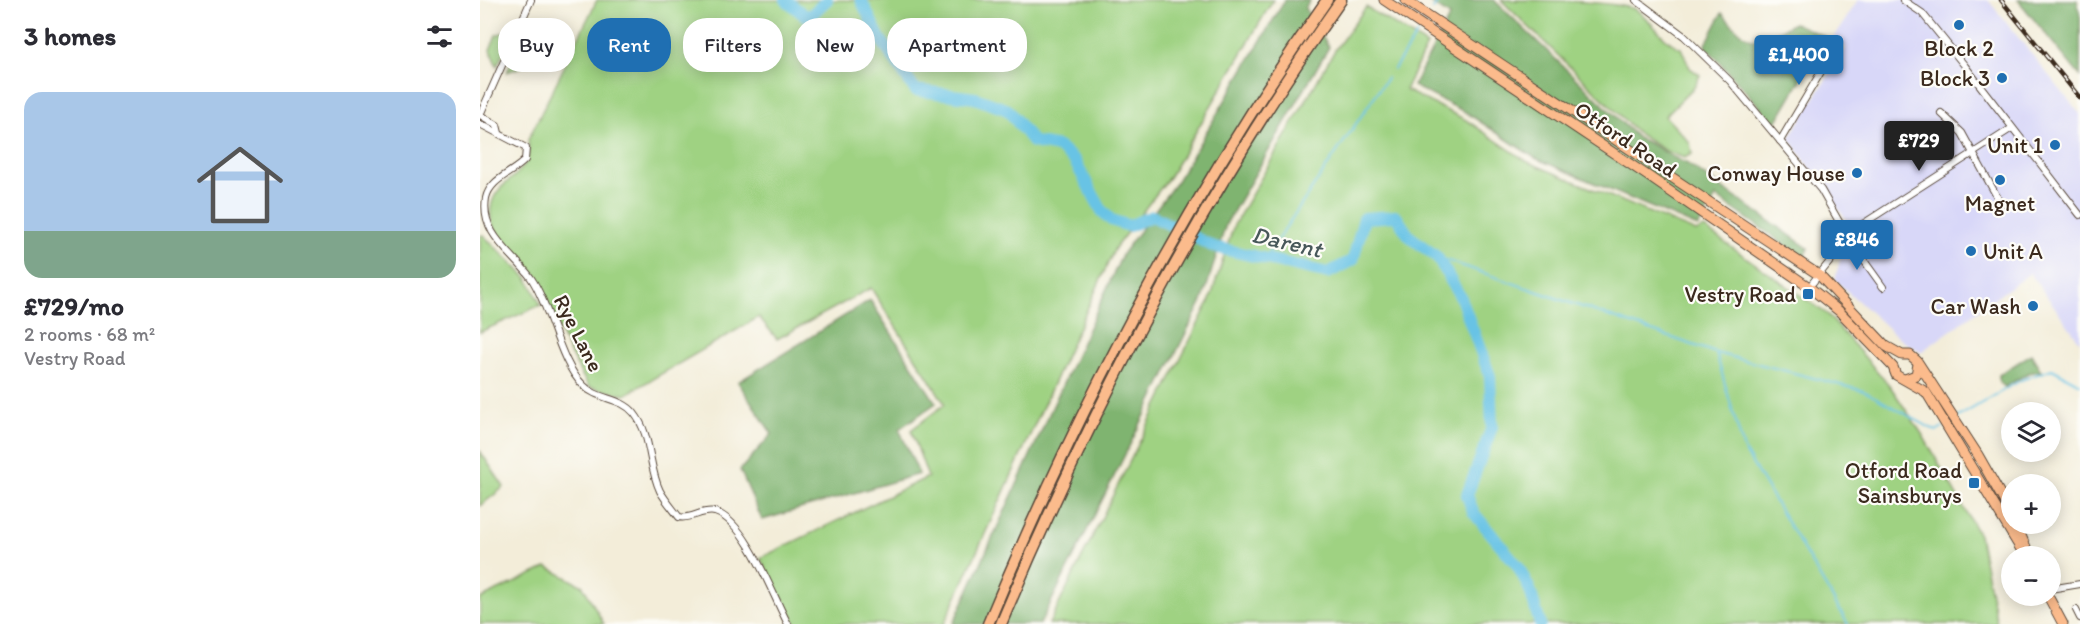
<!DOCTYPE html>
<html lang="en">
<head>
<meta charset="utf-8">
<style>
  :root { --surface:#fff; --page:#f7f7f7; --text:#2b2b33; --muted:#7c7c81; --line:#e1e1e2; --accent:#1f6fb2 }
  body { margin:0; font-family:Itim,sans-serif; background:var(--page); color:var(--text); height:100vh; display:flex; flex-direction:column; font-size:22px; white-space:nowrap }
  * { box-sizing:border-box; margin:0 }
  p { font-size:20px; color:var(--muted) }
  .icon { flex:none; width:33px; height:33px; fill:none; stroke:currentColor; stroke-width:2; stroke-linecap:round; stroke-linejoin:round }
  .map { position:relative; flex:1; overflow:hidden }
  .side { display:flex; flex-direction:column; background:var(--surface); width:480px }
  .side>* { flex:none }
  .top-card { position:absolute; left:18px; top:18px; width:570px; height:54px; display:flex; gap:12px }
  .buttons { position:absolute; left:1521px; top:402px; display:grid; gap:12px }
  .buttons a { display:grid; place-items:center; width:60px; height:60px; border-radius:50%; background:var(--surface); box-shadow:0 3px 15px #0003; font-size:30px }
  .price { position:absolute; translate:-50% -51px; padding:0 14px; border-radius:6px; background:var(--accent); color:#fff; font-size:20px; line-height:39px; filter:drop-shadow(0 2px 3px #0008) }
  .price::after { content:''; position:absolute; left:50%; top:36px; width:18px; height:14px; margin-left:-9px; background:inherit; clip-path:polygon(0 0,100% 0,50% 100%) }
  .price.current { background:#222; color:#fff }
  ul { padding:0; list-style:none }
  li { display:grid; align-content:center; gap:12px; height:318px; padding:0 24px }
  li+li { border-top:2px solid var(--line) }
  li span { display:grid; place-items:center; height:186px; border-radius:18px; color:#555 }
  li>.icon { margin-inline-start:auto }
  span .icon { width:108px; height:108px; fill:#fffc; stroke-width:1 }
  li b { font-size:26px }
  h2 { display:flex; justify-content:space-between; align-items:center; height:72px; padding:0 24px; font-size:26px }
  .chip { padding:0 21px; border-radius:24px; background:var(--surface); box-shadow:0 3px 15px #0003; font-size:21px; line-height:54px }
  .chip.current { background:var(--accent); color:#fff }
  main { display:flex; flex:1; min-height:0 }
  .map>svg:first-child { display:block }
</style>
</head>
<body>
<main>
<section class="side">
<h2>3 homes<svg class="icon" aria-label="filters" viewBox="0 0 24 24"><path d="M4 7h16M4 17h16"/><circle cx="9" cy="7" r="2"/><circle cx="15" cy="17" r="2"/></svg></h2>
<ul>
<li><span style="background:linear-gradient(#a9c7e8 75%,#7fa58c 0)"><svg class="icon" aria-label="home" viewBox="0 0 24 24"><path d="M3 11l9-7 9 7M6 9v11h12V9"/></svg></span><div><b>£729/mo</b><p>2 rooms · 68 m²</p><p>Vestry Road</p></div></li>
</ul>
</section>
<div class="map">
<svg width="1600" height="624" viewBox="0 0 1600 624">
  <rect width="100%" height="100%" fill="#fdfcf7"/>
  <filter id="ink" filterUnits="userSpaceOnUse"><feTurbulence type="fractalNoise" baseFrequency=".0167" numOctaves="2"/><feDisplacementMap in="SourceGraphic" scale="12" xChannelSelector="R" yChannelSelector="G"/><feConvolveMatrix kernelMatrix="1 2 1 2 8 2 1 2 1" color-interpolation-filters="sRGB"/></filter>
  <filter id="wash" filterUnits="userSpaceOnUse"><feTurbulence type="fractalNoise" baseFrequency=".008" numOctaves="4" result="noise"/><feDisplacementMap in="SourceGraphic" scale="24" xChannelSelector="R" yChannelSelector="G"/><feGaussianBlur stdDeviation="1.35" result="paint"/><feColorMatrix in="noise" values="0 0 0 0 0 0 0 0 0 0 0 0 0 0 0 0 0 1.4 0 .05"/><feComposite in="paint" operator="in"/></filter>
  <g filter="url(#wash)">
    <rect width="100%" height="100%" fill="#f3edd9"/>
    <polygon fill="#d8d7f8" points="1378,0 1508,0 1600,114 1600,342 1550,273 1441,352 1421,340 1355,280 1369,224 1309,138 1366,48 1353,39"/>
    <g fill="#9fd282" stroke="#6d7e50" stroke-width="1.5">
      <path d="M117,0H793L690,176L635,248L464,624H316L280,558L448,477L431,430L465,404L391,288L297,339L279,317L145,395L109,387C94,363 83,339 72,313C66,301 62,286 55,275C42,254 6,237 11,208C15,176 54,180 48,140Z"/>
      <path d="M1021,0C1055,0 1128,0 1155,9C1172,20 1183,42 1201,48L1210,68L1220,75L1215,86L1185,116L1210,143L1212,154L1204,158L1186,151L1160,135Z"/>
      <polygon points="886,7 947,45 925,90 986,120 1048,162 1216,232 1224,228 1347,314 1410,386 1442,434 1499,535 1517,624 569,624 730,300 754,225 855,50"/>
      <polygon points="35,28 17,66 10,50 16,35"/>
      <polygon points="45,32 54,50 47,65 27,72"/>
      <polygon points="3,235 48,279 61,305 0,332 0,236"/>
      <polygon points="0,451 24,487 0,506"/>
      <polygon points="67,567 103,586 124,624 0,624 0,599"/>
    </g>
    <g fill="#7fb470" stroke="#5d6f47" stroke-width="1.5">
      <polygon points="805,0 830,0 825,8 849,47 746,224 723,299 560,624 473,624 643,253 697,181"/>
      <path d="M946,0H1014L1159,139C1176,144 1189,157 1206,163L1328,248L1324,258L1236,197L1218,227L1055,158L987,113L933,86L970,16Z"/>
      <polygon points="1538,0 1597,0 1600,18 1600,76"/>
      <path d="M1242,13C1273,49 1275,44 1314,23L1346,37L1295,124L1225,46Z"/>
      <polygon points="390,300 456,403 419,429 439,474 282,520 260,470 292,434 258,382"/>
      <polygon points="1551,354 1561,371 1548,373 1525,387 1519,382 1519,375"/>
    </g>
    <g fill="none" stroke-linecap="round" stroke-linejoin="round">
      <g stroke="#67c3e5" stroke-width="2">
        <polyline points="953,9 959,0"/>
        <polyline points="914,69 937,34"/>
        <polyline points="957,257 1236,353 1264,450 1368,624"/>
        <polyline points="785,258 907,78"/>
        <polyline points="1236,353 1384,391 1456,431 1463,427"/>
        <polyline points="1478,417 1541,380 1572,369 1600,384"/>
      </g>
      <g stroke="#67c3e5" stroke-width="12">
        <polyline points="306,0 324,15 330,16 347,0"/>
        <polyline points="381,0 399,37 435,90 495,98 528,110 553,142 578,147 594,160 622,211 631,220 649,226 672,216 734,247 848,273 873,260 884,218 916,216 929,236 957,257 981,298 1010,376 1012,427 987,495 993,512 1038,566 1050,590 1060,624"/>
      </g>
    </g>
  </g>
  <g filter="url(#ink)">
    <g fill="none" stroke-linecap="round" stroke-linejoin="round">
      <defs>
        <g id="minor">
          <polyline points="1156,0 1204,36 1250,81 1341,190 1370,241 1403,287"/>
          <polyline points="1423,0 1442,13 1485,66 1600,215"/>
          <polyline points="1461,113 1482,133 1521,204"/>
          <polyline points="0,115 51,0"/>
          <polyline points="0,115 17,125 19,133"/>
          <path d="M0,124L46,148L45,160C33,173 10,179 6,198C0,234 32,252 51,278C71,307 79,362 103,385C117,400 141,397 154,413C172,435 168,466 180,491C185,500 193,509 199,517C211,520 222,509 235,512C266,521 293,596 308,624"/>
          <polyline points="1300,141 1358,43"/>
          <polyline points="1329,287 1378,227 1532,128"/>
          <polyline points="1570,589 1600,584"/>
          <polyline points="1596,610 1600,618"/>
        </g>
        <g id="primary">
          <polyline points="904,0 1168,176 1329,287 1359,311 1413,367 1416,375 1446,392 1545,556"/>
          <polyline points="925,0 1339,275 1406,346 1422,355 1430,355 1437,361 1498,455 1532,515"/>
          <polyline points="1425,379 1436,375 1438,364"/>
          <polyline points="1536,524 1548,552"/>
          <polyline points="1568,596 1583,624"/>
        </g>
        <g id="motorway">
          <path d="M508,624C599,405 710,194 847,0"/>
          <path d="M521,624C613,405 724,194 861,0"/>
        </g>
      </defs>
      <use href="#minor" stroke="#57473a" stroke-width="8"/>
      <use href="#primary" stroke="#57473a" stroke-width="11"/>
      <use href="#motorway" stroke="#57473a" stroke-width="13"/>
      <use href="#minor" stroke="#fff" stroke-width="6"/>
      <use href="#primary" stroke="#fbbb8c" stroke-width="9"/>
      <use href="#motorway" stroke="#fbbb8c" stroke-width="10"/>
      <defs>
        <polyline id="rail" points="1521,0 1600,98"/>
      </defs>
      <use href="#rail" stroke="#3b2a1e" stroke-width="4.5"/>
      <use href="#rail" stroke="#fdfcf7" stroke-width="2" stroke-dasharray="7" stroke-linecap="butt"/>
    </g>
  </g>
  <g fill="#1f6fb2" stroke="#fdfcf7" stroke-width="2">
    <circle cx="1479" cy="25" r="6"/>
    <circle cx="1522" cy="78" r="6"/>
    <circle cx="1575" cy="145" r="6"/>
    <circle cx="1377" cy="173" r="6"/>
    <circle cx="1520" cy="180" r="6"/>
    <circle cx="1491" cy="251" r="6"/>
    <rect x="1322" y="288" width="12" height="12" rx="3"/>
    <circle cx="1553" cy="306" r="6"/>
    <rect x="1488" y="477" width="12" height="12" rx="3"/>
  </g>
  <g text-anchor="middle" stroke-width="4.5" stroke-linejoin="round" paint-order="stroke">
    <g font-size="22" fill="#3b2a1e" stroke="#fdfcf7" text-anchor="end">
      <text x="1479" y="56" text-anchor="middle">Block 2</text>
      <text x="1510" y="86">Block 3</text>
      <text x="1563" y="153">Unit 1</text>
      <text x="1365" y="181">Conway House</text>
      <text x="1520" y="211" text-anchor="middle">Magnet</text>
      <text x="1503" y="259" text-anchor="start">Unit A</text>
      <text x="1316" y="302">Vestry Road</text>
      <text x="1541" y="314">Car Wash</text>
      <text x="1482" y="478">Otford Road<tspan x="1482" dy="25">Sainsburys</tspan></text>
    </g>
    <g font-size="22" fill="#3b2a1e" stroke="#fdfcf7">
      <text transform="translate(1146 139) rotate(34)" y="8">Otford Road</text>
      <text transform="translate(99 333) rotate(63)" y="8">Rye Lane</text>
    </g>
    <g font-size="24" font-style="italic" fill="#48585a" stroke="#fdfcf7">
      <text transform="translate(807 242) rotate(13)" y="8">Darent</text>
    </g>
  </g>
</svg>
<div class="buttons">
<a><svg class="icon" aria-label="layers" viewBox="0 0 24 24"><path d="M12 4l9 5-9 5-9-5zM3 14l9 5 9-5"/></svg></a>
<a>+</a>
<a>−</a>
</div>
<b class="price" style="left:1319px;top:86px">£1,400</b>
<b class="price current" style="left:1439px;top:172px">£729</b>
<b class="price" style="left:1377px;top:271px">£846</b>
<div class="top-card">
<a class="chip">Buy</a>
<a class="chip current">Rent</a>
<a class="chip">Filters</a>
<a class="chip">New</a>
<a class="chip">Apartment</a>
</div>
</div>
</main>
</body>
</html>
